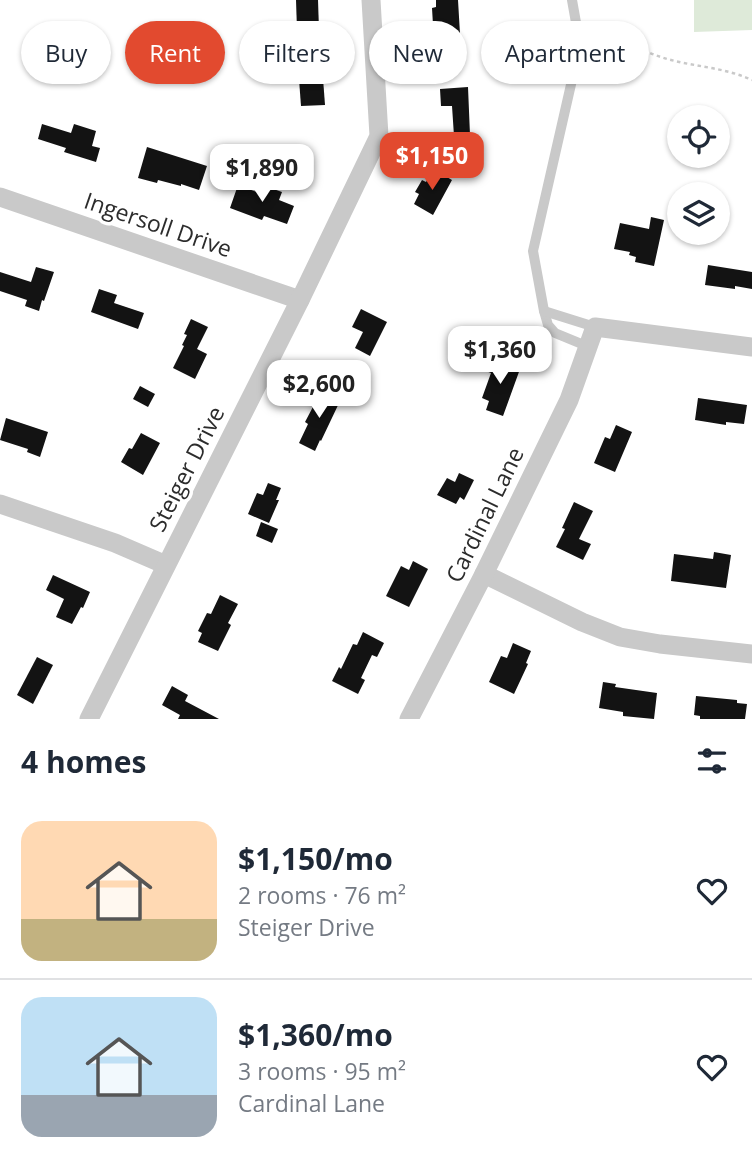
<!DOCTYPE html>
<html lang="en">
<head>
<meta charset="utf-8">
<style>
  :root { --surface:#fff; --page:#f2f2f3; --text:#1f2937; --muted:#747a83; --line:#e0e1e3; --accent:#e24a2f }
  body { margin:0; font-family:"Open Sans",sans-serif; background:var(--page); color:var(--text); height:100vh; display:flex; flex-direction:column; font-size:26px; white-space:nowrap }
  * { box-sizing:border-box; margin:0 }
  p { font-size:23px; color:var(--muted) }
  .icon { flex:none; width:38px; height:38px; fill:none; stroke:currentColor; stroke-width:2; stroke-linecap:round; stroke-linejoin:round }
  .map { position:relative; height:719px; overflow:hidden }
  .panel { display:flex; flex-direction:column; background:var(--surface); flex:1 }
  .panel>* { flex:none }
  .guide { position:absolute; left:21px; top:21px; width:710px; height:63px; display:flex; gap:14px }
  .controls { position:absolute; left:667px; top:105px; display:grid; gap:14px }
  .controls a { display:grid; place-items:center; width:63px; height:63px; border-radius:50%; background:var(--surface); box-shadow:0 2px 5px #0004; font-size:35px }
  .price { position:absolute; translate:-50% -60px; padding:0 16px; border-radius:14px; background:#fff; color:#222; font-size:23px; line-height:46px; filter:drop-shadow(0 2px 4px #0008) }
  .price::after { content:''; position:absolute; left:50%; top:42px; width:21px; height:16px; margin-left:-10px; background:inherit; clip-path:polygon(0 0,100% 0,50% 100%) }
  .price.active { background:var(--accent); color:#fff }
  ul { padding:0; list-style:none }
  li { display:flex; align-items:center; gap:21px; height:175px; padding:0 21px }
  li+li { border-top:2px solid var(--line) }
  li span { display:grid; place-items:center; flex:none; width:196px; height:140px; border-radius:21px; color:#555 }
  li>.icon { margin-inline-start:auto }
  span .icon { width:84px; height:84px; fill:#fffc; stroke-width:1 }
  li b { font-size:30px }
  h2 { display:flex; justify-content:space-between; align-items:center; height:84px; padding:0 21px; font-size:30px }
  .tag { padding:0 24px; border-radius:32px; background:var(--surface); box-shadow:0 2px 5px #0004; font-size:24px; line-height:63px }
  .tag.active { background:var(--accent); color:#fff }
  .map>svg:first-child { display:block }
</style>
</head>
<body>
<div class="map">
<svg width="752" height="719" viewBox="0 0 752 719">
  <rect width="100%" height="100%" fill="#fff"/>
  <polygon fill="#deead9" points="694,0 752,0 752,30 694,32"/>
  <g fill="#131313">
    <polygon points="296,0 318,0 319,30 297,30"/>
    <polygon points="436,0 458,0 461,51 441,52 439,25 433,25 432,8 436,7"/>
    <polygon points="322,65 325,105 301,106 298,66"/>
    <polygon points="468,87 470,135 454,136 452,106 441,106 440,89"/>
    <polygon points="42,124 71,133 74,124 96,131 92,146 100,148 96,162 64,152 66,148 38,139"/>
    <polygon points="147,147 207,166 199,190 181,184 181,186 158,180 157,183 138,178"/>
    <polygon points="433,169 452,180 433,215 414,204 419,194 415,192 422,180 426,182"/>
    <polygon points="259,184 282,192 279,200 294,206 287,224 264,216 262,220 230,208 238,185 257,192"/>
    <polygon points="651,217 664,220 654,266 635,262 636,257 629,255 630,252 614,249 620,223 649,229"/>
    <polygon points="708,265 752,272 752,289 735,286 735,289 705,285"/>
    <polygon points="36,267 54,272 44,301 42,300 39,311 25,306 27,300 0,291 0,272 31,282"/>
    <polygon points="99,289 117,295 114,303 144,313 138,329 91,312"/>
    <polygon points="361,309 387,322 370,356 355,348 363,332 352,327"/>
    <polygon points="191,319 208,327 197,349 207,354 195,379 173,368 184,346 182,345 187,335 184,334"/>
    <polygon points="490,358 520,369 503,416 486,410 489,401 482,398 491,373 486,371"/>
    <polygon points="140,386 155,394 148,407 133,399"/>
    <polygon points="317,390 340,401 321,441 320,440 315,451 299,443 308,424 305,422 315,403 311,402"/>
    <polygon points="698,398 747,405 744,424 726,422 726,425 695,420"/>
    <polygon points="6,418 48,432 40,457 27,452 28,449 0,440"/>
    <polygon points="616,425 632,432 615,472 594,463 605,437 610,439"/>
    <polygon points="141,433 160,443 143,475 121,462 129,448 132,449"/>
    <polygon points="459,473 474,480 464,500 460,497 456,504 437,495 447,478 455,482"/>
    <polygon points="268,483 281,488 276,500 279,500 269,523 248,514 257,493 263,495"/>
    <polygon points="574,502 593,511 579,539 591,544 583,560 556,547 565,529 562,528"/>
    <polygon points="261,522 278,529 272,543 256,536"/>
    <polygon points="714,552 731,555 726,588 671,581 674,554 713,559"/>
    <polygon points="413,561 428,569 409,607 386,596 401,566 409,570"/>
    <polygon points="53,575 90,592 83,608 81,607 72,624 56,617 64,599 46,590"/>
    <polygon points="220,595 238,604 228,623 231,625 218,651 198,642 202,633 198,631 207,613 211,614"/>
    <polygon points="363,632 384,643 377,657 372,655 361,678 365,680 358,694 332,681 339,667 341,669 353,644 357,645"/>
    <polygon points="513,643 531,651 526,663 528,664 514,694 489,682 501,656 507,658"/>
    <polygon points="37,657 53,665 33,704 17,695"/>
    <polygon points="603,682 616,684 615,687 657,693 654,719 623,716 623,712 599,708"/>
    <polygon points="172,686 188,695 185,701 219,719 178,719 180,715 162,705"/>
    <polygon points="696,696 737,700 737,703 747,704 745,719 700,719 700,716 694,715"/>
  </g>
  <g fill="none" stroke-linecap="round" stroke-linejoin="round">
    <path stroke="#c9c9c9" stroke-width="2.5" stroke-dasharray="3.5 3.5" stroke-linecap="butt" d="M625,41C640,49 655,56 671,60C698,67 726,68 752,80"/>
    <g stroke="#c9c9c9" stroke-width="10">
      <polyline points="572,0 580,45 533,251 544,311 548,325 555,333 589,347"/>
      <polyline points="544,311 595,327"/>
    </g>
    <g stroke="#c9c9c9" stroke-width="19">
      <polyline points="0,197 300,300"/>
      <polyline points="0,504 115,543 166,565"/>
      <polyline points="484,574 582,622 620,637 660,644 752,654"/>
      <polyline points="89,719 300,300 379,136 371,0"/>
      <polyline points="409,719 484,574 569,400 595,327 752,347"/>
    </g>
  </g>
  <g text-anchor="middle" stroke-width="7" stroke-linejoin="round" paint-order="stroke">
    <g font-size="23" fill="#2c2c2c" stroke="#fff">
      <text transform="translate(158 225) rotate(19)" y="8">Ingersoll Drive</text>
      <text transform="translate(187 469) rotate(-63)" y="8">Steiger Drive</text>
      <text transform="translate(485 515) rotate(-64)" y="8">Cardinal Lane</text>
    </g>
  </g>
</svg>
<div class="controls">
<a><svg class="icon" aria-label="locate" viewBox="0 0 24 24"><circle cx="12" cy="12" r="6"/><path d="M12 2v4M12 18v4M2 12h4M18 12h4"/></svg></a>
<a><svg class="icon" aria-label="layers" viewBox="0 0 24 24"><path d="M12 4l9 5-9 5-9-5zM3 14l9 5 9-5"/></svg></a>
</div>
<b class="price active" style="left:432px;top:192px">$1,150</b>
<b class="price" style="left:262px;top:204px">$1,890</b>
<b class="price" style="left:500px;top:386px">$1,360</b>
<b class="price" style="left:319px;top:420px">$2,600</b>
<div class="guide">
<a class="tag">Buy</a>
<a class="tag active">Rent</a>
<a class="tag">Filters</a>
<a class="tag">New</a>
<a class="tag">Apartment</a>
</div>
</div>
<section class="panel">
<h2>4 homes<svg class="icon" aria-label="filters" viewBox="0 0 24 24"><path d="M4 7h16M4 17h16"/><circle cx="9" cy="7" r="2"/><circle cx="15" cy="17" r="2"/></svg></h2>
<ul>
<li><span style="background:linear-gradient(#ffd9b3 70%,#c2b280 0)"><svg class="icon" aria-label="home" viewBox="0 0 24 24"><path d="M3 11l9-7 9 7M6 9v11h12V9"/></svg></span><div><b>$1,150/mo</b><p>2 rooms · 76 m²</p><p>Steiger Drive</p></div><svg class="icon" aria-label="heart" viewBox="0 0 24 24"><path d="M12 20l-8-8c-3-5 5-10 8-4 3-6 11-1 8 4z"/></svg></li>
<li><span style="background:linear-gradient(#bfe0f5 70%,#9aa5b1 0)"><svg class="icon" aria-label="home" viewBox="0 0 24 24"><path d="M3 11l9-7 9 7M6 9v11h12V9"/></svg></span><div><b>$1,360/mo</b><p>3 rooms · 95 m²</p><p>Cardinal Lane</p></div><svg class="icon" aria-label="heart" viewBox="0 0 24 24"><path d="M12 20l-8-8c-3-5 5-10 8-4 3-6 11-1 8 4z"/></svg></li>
</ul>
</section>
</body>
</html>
